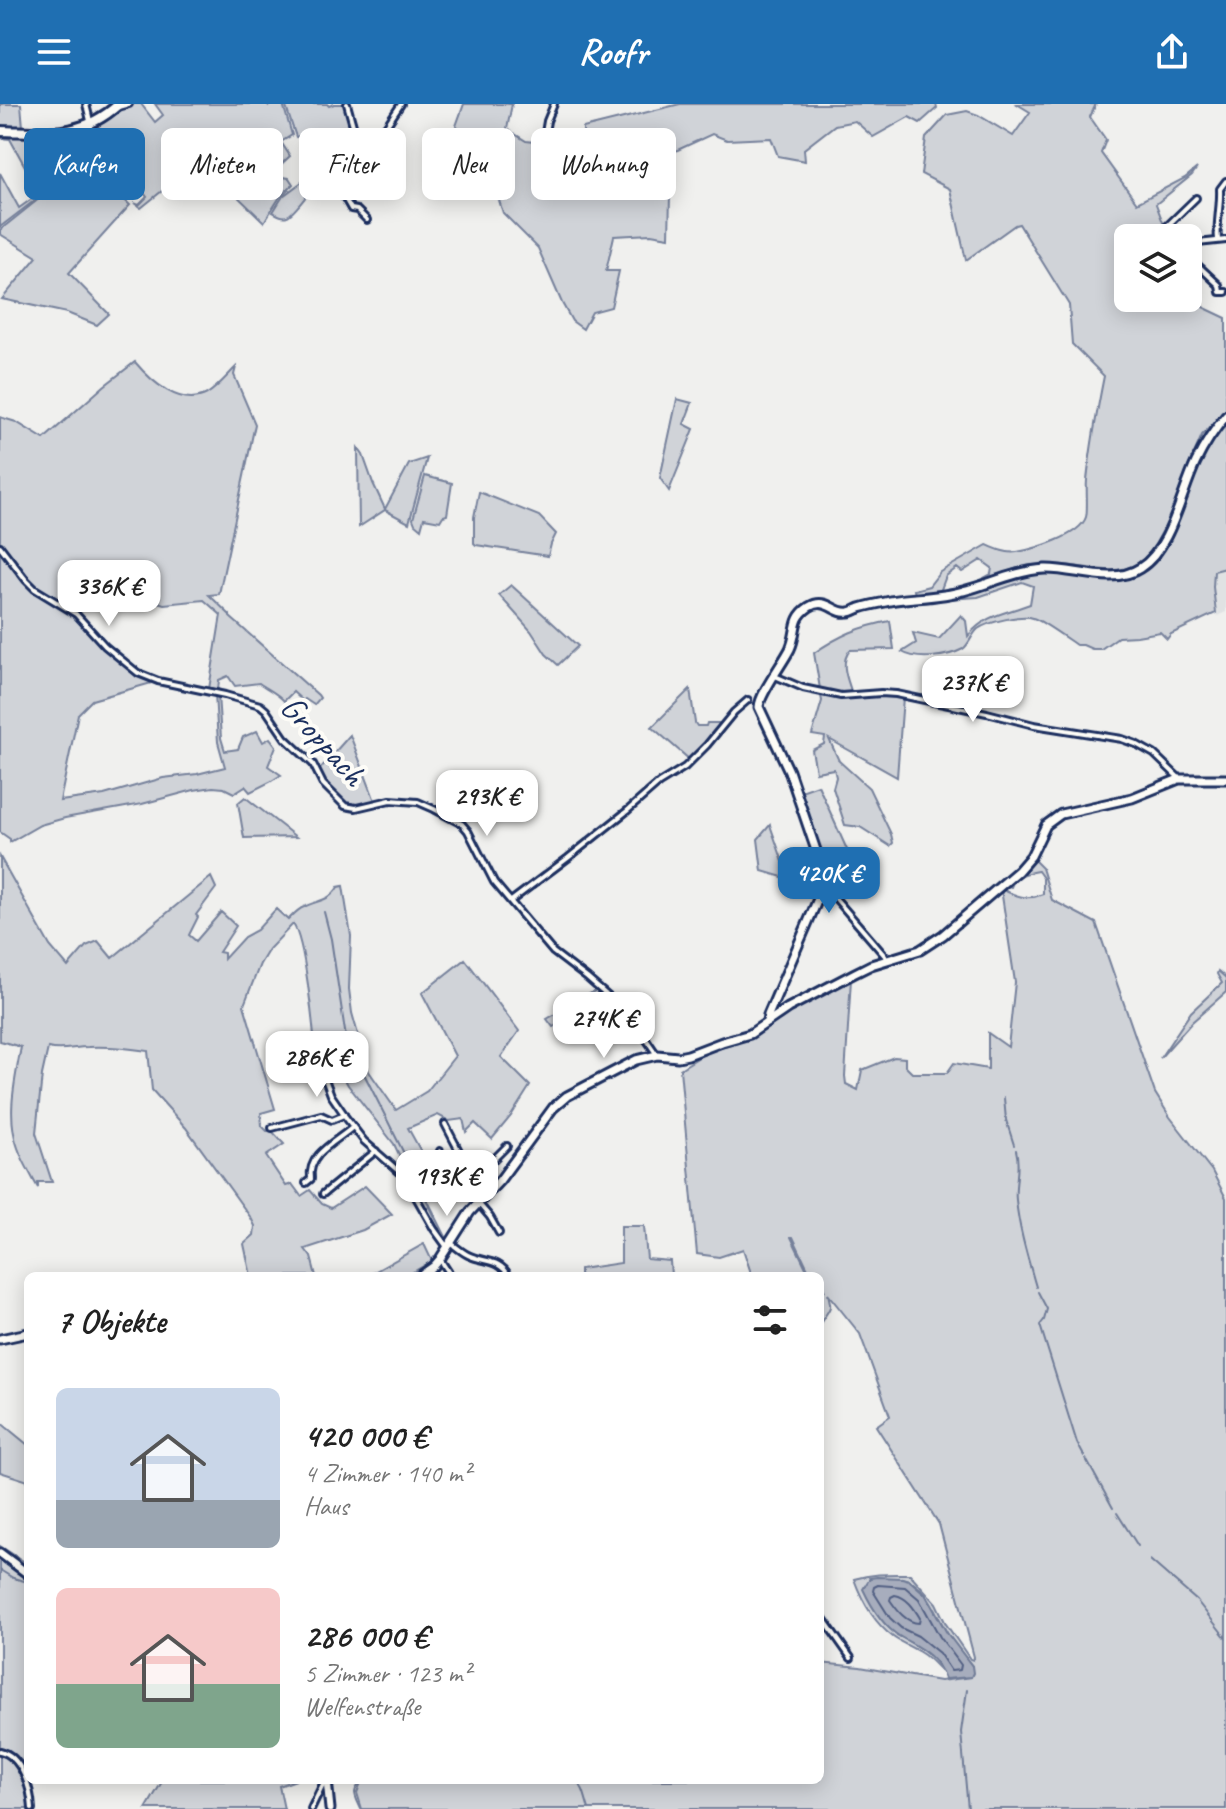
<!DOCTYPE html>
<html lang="de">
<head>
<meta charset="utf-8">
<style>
  :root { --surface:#fff; --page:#f2f2f2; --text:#222; --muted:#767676; --accent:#1f6fb2 }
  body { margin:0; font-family:Caveat,sans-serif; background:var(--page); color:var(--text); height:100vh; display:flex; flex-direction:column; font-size:30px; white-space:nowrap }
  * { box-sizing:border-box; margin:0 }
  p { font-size:26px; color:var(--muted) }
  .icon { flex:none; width:44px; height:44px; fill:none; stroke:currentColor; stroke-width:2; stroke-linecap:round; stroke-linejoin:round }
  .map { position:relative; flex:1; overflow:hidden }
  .details { position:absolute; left:24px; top:1168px; width:800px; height:512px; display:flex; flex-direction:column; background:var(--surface); border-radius:12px; box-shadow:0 4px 20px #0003 }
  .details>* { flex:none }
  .top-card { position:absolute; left:24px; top:24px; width:800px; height:72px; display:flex; gap:16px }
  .controls { position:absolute; left:1114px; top:120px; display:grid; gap:16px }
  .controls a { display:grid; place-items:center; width:88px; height:88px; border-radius:12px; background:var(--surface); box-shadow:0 4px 20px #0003; font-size:40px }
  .price { position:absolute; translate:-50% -68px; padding:0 18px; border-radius:16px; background:#fff; color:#222; font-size:26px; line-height:52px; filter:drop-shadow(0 2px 4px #0008) }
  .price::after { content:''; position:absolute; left:50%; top:48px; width:24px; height:18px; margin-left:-12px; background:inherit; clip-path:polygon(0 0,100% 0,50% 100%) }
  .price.selected { background:var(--accent); color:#fff }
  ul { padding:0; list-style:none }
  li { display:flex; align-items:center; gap:24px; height:200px; padding:0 32px }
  li span { display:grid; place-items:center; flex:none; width:224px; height:160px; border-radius:12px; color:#555 }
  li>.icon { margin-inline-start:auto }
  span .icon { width:96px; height:96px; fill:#fffc; stroke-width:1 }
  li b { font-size:34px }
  h2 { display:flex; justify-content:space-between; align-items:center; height:96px; padding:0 32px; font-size:34px }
  .chip { padding:0 28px; border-radius:12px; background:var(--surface); box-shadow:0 4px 20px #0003; font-size:28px; line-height:72px }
  .chip.selected { background:var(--accent); color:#fff }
  header { display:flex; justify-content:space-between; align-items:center; height:104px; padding:0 32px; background:var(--accent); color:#fff; font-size:36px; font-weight:700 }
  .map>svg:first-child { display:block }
</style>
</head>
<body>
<header><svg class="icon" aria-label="menu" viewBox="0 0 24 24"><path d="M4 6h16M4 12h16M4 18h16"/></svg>Roofr<svg class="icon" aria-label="share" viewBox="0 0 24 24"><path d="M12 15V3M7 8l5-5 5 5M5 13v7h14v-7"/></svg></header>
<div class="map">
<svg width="1226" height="1705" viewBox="0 0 1226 1705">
  <rect width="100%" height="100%" fill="#f0f0ee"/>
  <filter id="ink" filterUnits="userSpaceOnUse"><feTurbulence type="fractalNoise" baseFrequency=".0125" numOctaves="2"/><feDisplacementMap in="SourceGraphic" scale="16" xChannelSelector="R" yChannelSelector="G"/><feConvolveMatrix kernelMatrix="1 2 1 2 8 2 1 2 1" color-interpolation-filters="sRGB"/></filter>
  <g filter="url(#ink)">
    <polygon fill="#e0e2e3" points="1226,464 1226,508 1217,512 1213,483 1214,467"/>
    <g fill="#d0d3d8" stroke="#76819b" stroke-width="2">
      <polygon points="0,0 21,0 23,23 0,22"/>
      <polygon points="132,0 141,0 155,18 163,11 155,0 267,0 269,2 272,0 283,0 292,31 281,38 290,52 276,65 283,73 289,74 293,80 280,93 264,118 200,56 141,104 134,99 139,101 147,93 93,22 113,8"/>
      <polygon points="285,0 327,0 329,2 334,0 346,0 352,25 350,42 327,59 318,45 323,41 319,26 296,33"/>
      <polygon points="464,0 512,0 507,25 526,37 544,39 544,61 557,59 563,30 568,29 570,34 583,29 583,24 680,0 936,0 937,4 920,19 909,13 873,33 855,17 835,21 804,45 805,57 778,52 771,34 727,36 712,30 671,49 669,133 651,130 614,132 606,167 619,167 611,203 592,208 583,225 572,217 562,199 538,144 503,109 487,58 456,22"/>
      <path d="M1017,0H1096L1090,13L1106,36L1101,49L1137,99L1185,74L1197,64L1192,71L1156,100L1164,121L1161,134H1128V194H1184L1226,214V307L1202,331L1189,361L1195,364L1207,341L1226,315V464L1214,467L1213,483L1216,509L1171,530L1167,535L1160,528L1137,532L1118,533L1101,545H1092L1083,541H1076C1067,535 1041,516 1033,514C1022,510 988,518 978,525C972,530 969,541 963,545C948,553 917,557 902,548L916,539L913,529L939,535L961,511L966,517L968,532C986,510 1004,510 1030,500L1033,482L1022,478L978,493L949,495L1017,471L1058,467L1123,474L1132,472L1142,467L1157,453L1179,404C1160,421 1158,449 1135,461C1116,471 1093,464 1073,462C1060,460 1043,460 1030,461C1014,464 998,471 983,477L984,474L991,470L992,464L981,456L962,468L957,464L946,472L940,488L915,491L914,486L929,482L940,468L987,441C996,445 1007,450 1017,448C1035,445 1080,432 1086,413C1088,407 1086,386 1087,376C1091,341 1097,307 1104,272L1072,240L1069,201L1019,120L1015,121L966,156L950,85L921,70L926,34L947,11L967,7L978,11L1013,32L1030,8Z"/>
      <polygon points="0,29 53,32 55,40 48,46 51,50 28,68 10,35 0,34"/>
      <polygon points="365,40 374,53 386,62 373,80 367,75 361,65 341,73 339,72 348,66 341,51"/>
      <polygon points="69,65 79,76 87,70 100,86 110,79 117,89 130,101 69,169 109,210 97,221 67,209 2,195 37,153 0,130 0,126 40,94"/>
      <polygon points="0,69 19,104 40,89 43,90 0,123"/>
      <path d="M306,75L319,81L317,84H313C307,90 294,110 287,112C282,114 277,110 273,108L283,92Z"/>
      <path d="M135,258C151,277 180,304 207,290C217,284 227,272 236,263L234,271L255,320L219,490L209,491L230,511V513L318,591L320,594L314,601L305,595L303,597L293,588L284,597C277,589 267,585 259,579L235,582L228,572L219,576L218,587L209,585L221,511L204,496L164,500L141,493L113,471L58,496L44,488L25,471L0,438V313L16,318L44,335L104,282Z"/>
      <polygon points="677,295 692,299 684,320 694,325 669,387 660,374"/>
      <polygon points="358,344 363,351 373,379 385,405 409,360 427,354 409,419 385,406 359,423"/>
      <polygon points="425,372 452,379 447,411 443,412 440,417 424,414 421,425 415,420 413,415"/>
      <polygon points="479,388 539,412 556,430 551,440 548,452 476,441 474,439 474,413"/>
      <polygon points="0,445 24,476 74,510 102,540 129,565 155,578 92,596 78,610 60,697 104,691 163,674 197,670 225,663 218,638 215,590 218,591 221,634 225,647 238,645 243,633 257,627 263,638 270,634 276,642 268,662 281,671 270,678 250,688 245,682 234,689 224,684 213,683 194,686 142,700 65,714 40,721 10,738 10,735 0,728"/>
      <polygon points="511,481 578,542 558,561 546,550 531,527 499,491"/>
      <path d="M890,517L894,545L850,546C839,559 848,576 852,590L842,591L820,585L814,549C840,531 859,523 890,517Z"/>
      <polygon points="690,585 695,619 697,622 706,622 707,619 720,619 707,638 690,656 652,623"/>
      <polygon points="820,587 840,593 881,591 903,593 897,673 829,635 839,657 869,684 891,730 893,739 890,742 860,723 845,721 833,684 836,673 834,665 816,668 812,646 824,640 825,633 812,631 822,597"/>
      <polygon points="350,631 375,697 360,702 345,701 324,678 319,666"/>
      <polygon points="818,681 857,768 827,779 798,688"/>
      <polygon points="245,693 296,733 244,734 238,699"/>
      <polygon points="770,721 789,775 762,767 758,735"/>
      <path d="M0,753L50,842L68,863L86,842L98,837L112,854L211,773L216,784L196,811L198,813L189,831L196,837L221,808L236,822L219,848L224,849V855L244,833L257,826L276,805L288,816C293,811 298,805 304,803C318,796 330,797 338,783L343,782L351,832L349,885L352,909L368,966L396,1006L427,987L455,952L422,889L465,855L519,927L501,953L530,982L511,1012L492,1035L475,1019L466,1028L463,1015L449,1017L438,1011L408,1024L439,1080L423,1089L443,1129L435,1122L407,1075L403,1059L394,1040L348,981L332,952L331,945L326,946L323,951L320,950L317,942L315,943C313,920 305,837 293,820L269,845L260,860L244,901L275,1005L261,1009L262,1022L267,1027H272L284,1040L266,1052L286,1082L292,1080L301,1092L310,1086L322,1100L331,1104L365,1082L392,1110L363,1126L305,1145L311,1153L316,1172H251L244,1140L254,1131L255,1122L251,1114L186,1024L152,986L148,947C128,944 108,942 88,943C74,943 60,948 48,944L42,971L36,1029L52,1078H38V1084C31,1071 23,1058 18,1044C6,1012 15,976 21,943L0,937Z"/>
      <path d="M1033,755L1042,764L1052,796L1096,819L1155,989L1170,1013L1212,1067L1226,1094V1705H362L357,1689L362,1676H820V1559L860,1563L940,1577L971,1573L972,1562C964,1553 956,1542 949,1532C935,1510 929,1482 902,1474L897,1531C915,1539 929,1549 941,1565L940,1566C934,1560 928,1553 921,1549C912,1543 901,1539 893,1533C873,1518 862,1497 854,1475C873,1469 891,1470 910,1470L936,1499L946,1520L970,1555L973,1556L974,1553L939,1420L876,1322L890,1312L860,1230L828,1190C832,1206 831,1202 821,1218L820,1216V1183L825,1187L820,1180V1172H813L810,1169L793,1133H791L810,1172H752L743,1145L719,1153L697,1150L680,965L707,948L738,939L756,930L792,904L851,875L845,972L846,980L858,986L862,966L894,953L905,954V962L912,969H947L954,959L988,965V929L1008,943L1015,878L1001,785C1016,792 1027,797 1043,790V774L1038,767C1027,769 1015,771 1011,783L1007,781L1031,756Z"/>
      <polygon points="1218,867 1226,874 1226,888 1192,918 1160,954 1191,908 1222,879 1217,870"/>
      <polygon points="598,885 607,893 553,923 547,915"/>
      <polygon points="621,1122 644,1122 647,1155 670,1157 671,1172 580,1172 580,1165 621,1159"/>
      <polygon points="424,1140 432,1157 406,1172 367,1172"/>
      <polygon points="0,1318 28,1341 28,1377 0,1368"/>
      <path d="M0,1442L28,1460V1652L21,1658L9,1647L7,1649C21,1666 29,1683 31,1705H0Z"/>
      <polygon points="163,1676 296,1676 279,1682 284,1705 146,1705"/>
    </g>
    <path fill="#a7adbd" stroke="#6f7b97" stroke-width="2" d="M877,1473L902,1474L909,1476L925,1490L947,1529L972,1562L973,1569L971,1573L945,1575C935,1549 920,1545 899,1532C883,1522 871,1502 863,1485L870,1474Z"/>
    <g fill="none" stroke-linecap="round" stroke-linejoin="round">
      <g stroke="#536184" stroke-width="2">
        <polygon points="878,1481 905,1483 919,1495 940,1533 961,1561 960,1566 951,1567 939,1549 918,1532 901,1524 890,1514 873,1487 874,1483"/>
        <path d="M895,1491C907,1493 914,1504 920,1514L919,1519C906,1519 897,1506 890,1496L891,1493Z"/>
      </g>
      <g stroke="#6f7b97" stroke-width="2">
        <polyline points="324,808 331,835 346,934 446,1133"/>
        <polyline points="1004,994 1006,1016 1014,1041"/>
        <path d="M1016,1046C1021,1064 1014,1079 1016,1096C1019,1126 1028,1155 1036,1183"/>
        <polyline points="1038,1188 1047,1205 1044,1216 1040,1221 1077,1339 1084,1352"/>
        <polyline points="1086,1355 1113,1404"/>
        <polyline points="1117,1409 1138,1442"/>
        <polyline points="1150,1456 1197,1497 1226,1534"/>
        <polyline points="0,1466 13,1474 28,1478"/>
        <polyline points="967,1586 961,1628 968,1705"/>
        <path d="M575,1676C585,1683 585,1695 589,1705"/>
        <path d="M361,1705C354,1690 351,1687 364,1676"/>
      </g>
      <defs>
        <g id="street">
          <polyline points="347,0 354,25 352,44"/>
          <polyline points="118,3 129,0"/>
          <polyline points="542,46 547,17 554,0"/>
          <path d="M53,80C64,69 89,49 91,33C93,23 88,10 86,0"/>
          <polyline points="367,116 357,106 351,105 343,91 324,82 308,72 352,44 369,36 380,29 387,21 401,0"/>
          <polyline points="1164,134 1166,123 1196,94"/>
          <path d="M1218,136C1216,118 1221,102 1220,85L1226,77"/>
          <polyline points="1188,140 1226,136"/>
          <polyline points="1188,152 1219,181 1220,188 1226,188"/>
          <polyline points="0,442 26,476 35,485 76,510 105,542 138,569 158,577 225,591 260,601 266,606 285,634 313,660 323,680 345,702 356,704 390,696 418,698 434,705 462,720 468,727 494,778 553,848 587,874 619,902 638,923 657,951"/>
          <polyline points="775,572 803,584 841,592 881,589 896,590 987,609 1034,621 1122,635 1136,640 1154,650 1179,674"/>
          <polyline points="824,781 885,852 886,856"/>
          <polyline points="511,797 568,754 627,707 659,679 685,663 707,641 734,608 748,596"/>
          <polyline points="322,967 331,991 344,1010"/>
          <polyline points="445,1020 483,1093"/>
          <polyline points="272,1024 321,1011 332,1016 344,1011 364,1037 404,1072 434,1125 447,1143"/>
          <polyline points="440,1047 442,1056 458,1074 470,1070"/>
          <polyline points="474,1075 507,1042"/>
          <path d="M306,1079L311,1075C307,1050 337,1037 353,1023"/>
          <polyline points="323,1090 376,1047"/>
          <polyline points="479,1100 490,1113 499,1129"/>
          <path d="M451,1139C456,1143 462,1148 468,1151C484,1159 499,1154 509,1172"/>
          <polyline points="440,1155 451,1172"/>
          <polyline points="820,1510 851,1554"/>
          <path d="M0,1647C22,1652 31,1685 32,1705"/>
          <polyline points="311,1705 323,1680 323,1676"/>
        </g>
        <g id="secondary">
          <path d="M767,918L768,911L824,781L821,761L789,667L759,603C759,591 783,559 790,545C798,528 791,515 809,503C827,492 834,511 849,508C853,508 857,505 860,504C870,501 880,499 890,497C914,493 939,494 963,487C990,480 1015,467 1045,465C1075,464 1113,482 1140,464C1171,445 1181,389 1196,358C1204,341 1214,326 1226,312"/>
          <polyline points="420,1172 434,1162 440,1155 470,1108 500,1076 553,1004 567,992 636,956 657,951 678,953 688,951 722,938 750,930 788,904 855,869 871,861 920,846 943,831 1018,767 1031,752 1046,721 1061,710 1132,694 1179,675 1226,675"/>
          <polyline points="0,1235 28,1229"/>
          <polyline points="0,1449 28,1470"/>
          <polyline points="327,1676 330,1705"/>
        </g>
        <path id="primary" d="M0,27C48,28 80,35 119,0"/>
      </defs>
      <use href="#street" stroke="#1b2f5e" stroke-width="10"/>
      <use href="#secondary" stroke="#1b2f5e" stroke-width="13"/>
      <use href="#primary" stroke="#1b2f5e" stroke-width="14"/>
      <use href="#street" stroke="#fdfcf7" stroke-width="4"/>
      <use href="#secondary" stroke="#fdfcf7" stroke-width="7"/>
      <use href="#primary" stroke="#fdfcf7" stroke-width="8"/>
    </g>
  </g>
  <g text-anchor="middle" stroke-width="8" stroke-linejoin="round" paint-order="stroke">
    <g font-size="34" fill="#1b2f5e" stroke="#fdfcf7">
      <text transform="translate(324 636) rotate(48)" y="12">Groppach</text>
    </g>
  </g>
</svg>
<div class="controls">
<a><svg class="icon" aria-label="layers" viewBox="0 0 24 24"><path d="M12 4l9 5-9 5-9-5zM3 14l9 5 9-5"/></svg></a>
</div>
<b class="price" style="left:109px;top:524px">336K €</b>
<b class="price" style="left:973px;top:620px">237K €</b>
<b class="price" style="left:487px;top:734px">293K €</b>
<b class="price selected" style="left:829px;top:811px">420K €</b>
<b class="price" style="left:604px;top:956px">274K €</b>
<b class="price" style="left:317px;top:995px">286K €</b>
<b class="price" style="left:447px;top:1114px">193K €</b>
<div class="top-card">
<a class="chip selected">Kaufen</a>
<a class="chip">Mieten</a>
<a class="chip">Filter</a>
<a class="chip">Neu</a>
<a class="chip">Wohnung</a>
</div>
<section class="details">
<h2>7 Objekte<svg class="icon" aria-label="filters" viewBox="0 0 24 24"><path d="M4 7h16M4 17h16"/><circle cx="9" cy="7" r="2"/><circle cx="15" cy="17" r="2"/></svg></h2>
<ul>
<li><span style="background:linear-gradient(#c9d6e8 70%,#9aa5b1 0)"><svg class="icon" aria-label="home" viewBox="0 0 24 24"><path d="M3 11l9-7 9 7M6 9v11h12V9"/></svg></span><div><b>420 000 €</b><p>4 Zimmer · 140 m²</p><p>Haus</p></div></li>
<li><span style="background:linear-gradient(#f6c9c9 60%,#7fa58c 0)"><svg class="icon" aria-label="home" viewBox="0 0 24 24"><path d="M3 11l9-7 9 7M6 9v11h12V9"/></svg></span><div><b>286 000 €</b><p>5 Zimmer · 123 m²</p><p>Welfenstraße</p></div></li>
</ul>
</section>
</div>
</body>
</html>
